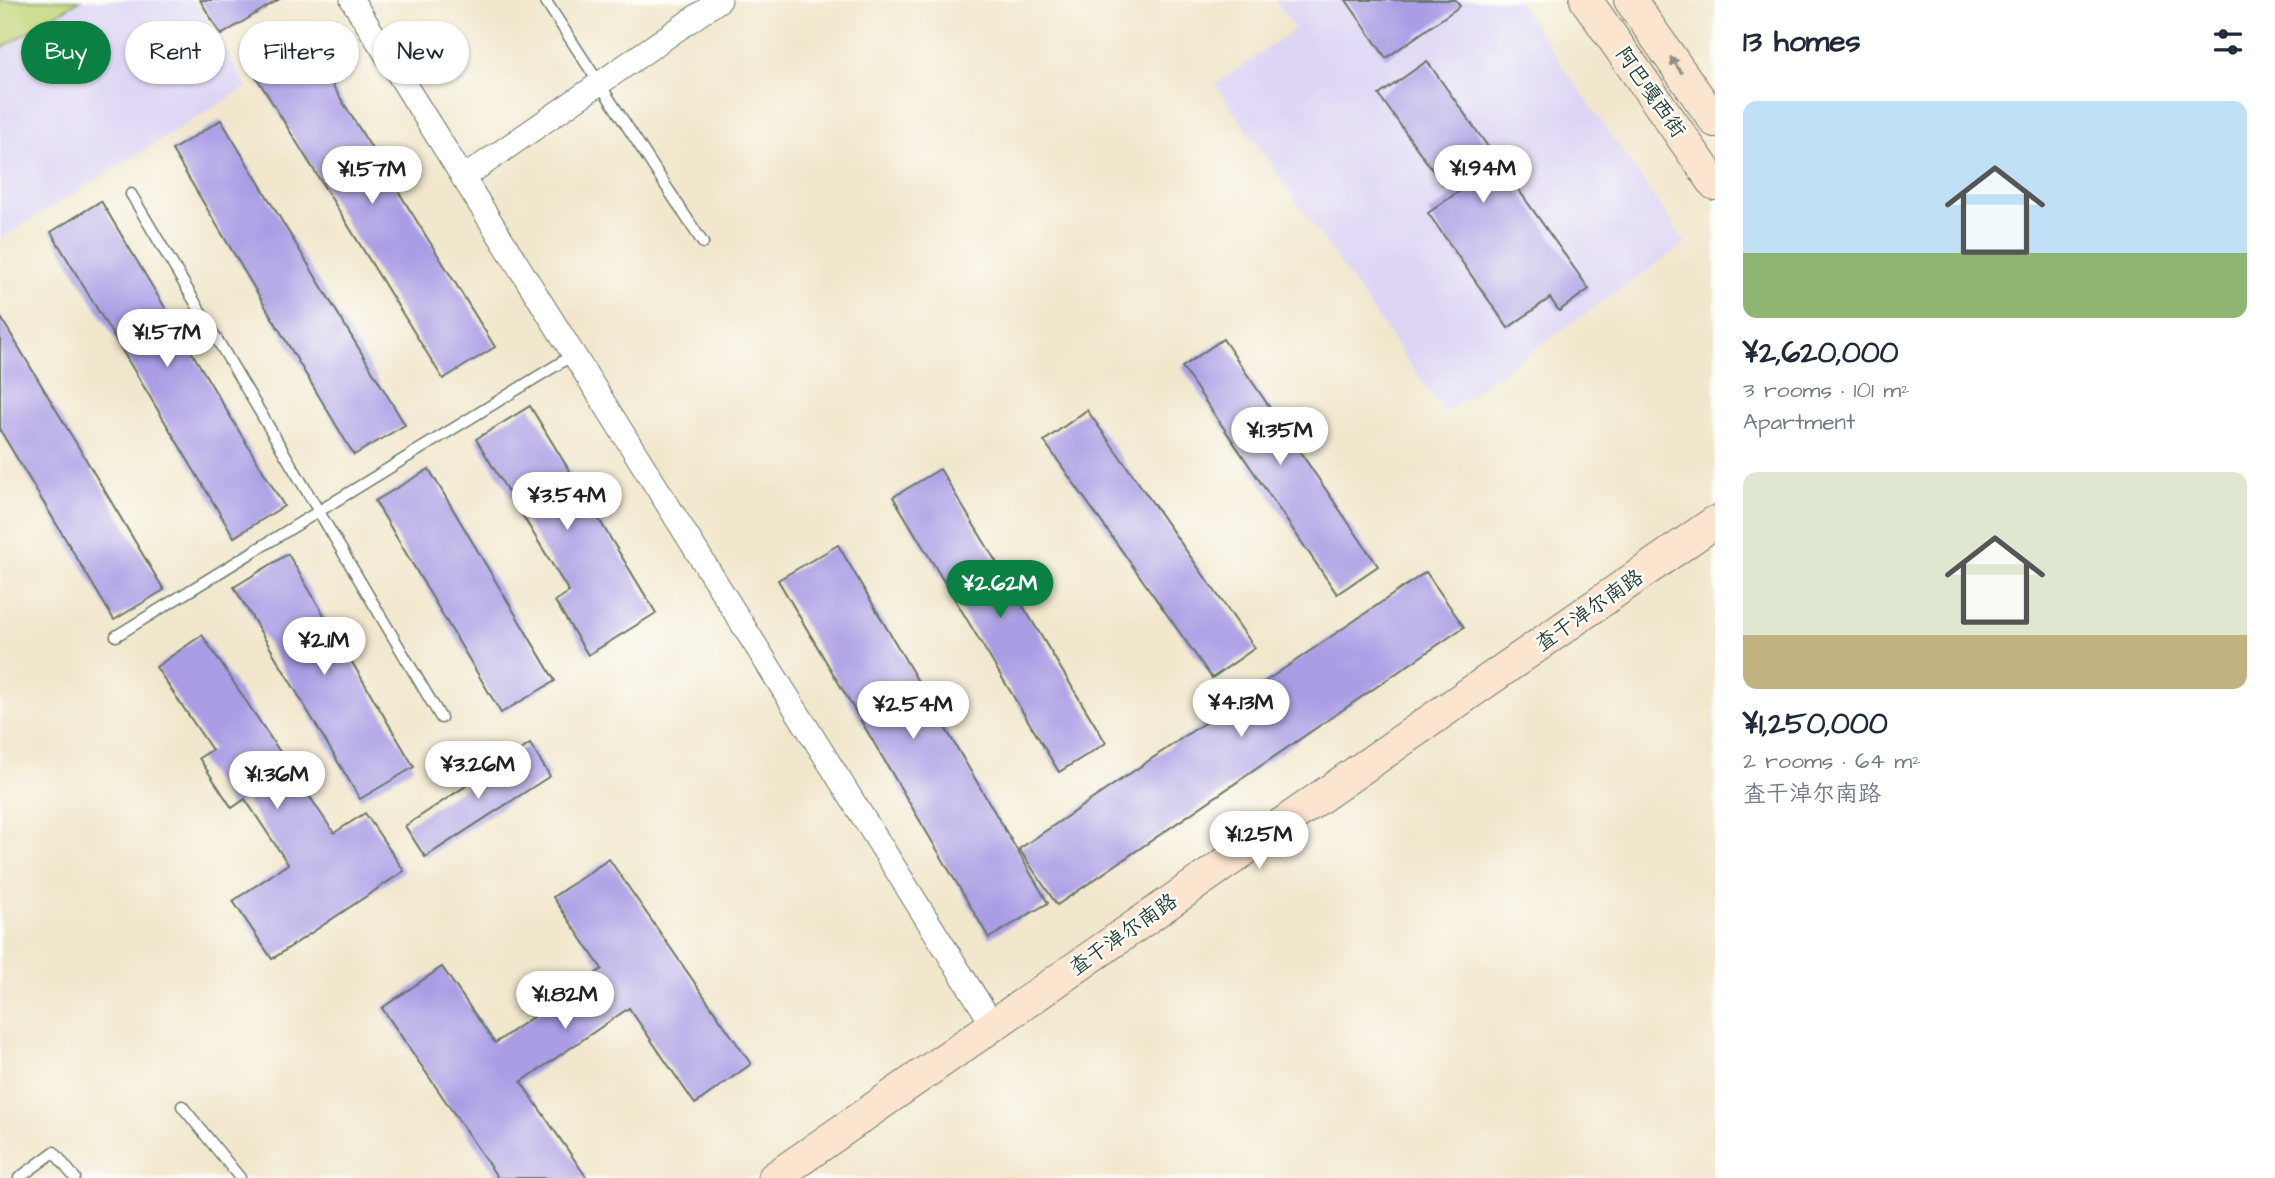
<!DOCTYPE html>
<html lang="en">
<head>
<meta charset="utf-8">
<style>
  :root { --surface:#fff; --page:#f6f6f7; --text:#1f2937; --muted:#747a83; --accent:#0b8043 }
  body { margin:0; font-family:"Architects Daughter","LXGW WenKai TC",sans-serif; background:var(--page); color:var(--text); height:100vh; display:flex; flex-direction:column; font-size:26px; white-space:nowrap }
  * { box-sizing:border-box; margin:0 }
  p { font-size:23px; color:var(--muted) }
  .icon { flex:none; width:38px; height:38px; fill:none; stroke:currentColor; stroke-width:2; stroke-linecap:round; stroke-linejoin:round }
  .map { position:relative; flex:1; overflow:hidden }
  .panel { display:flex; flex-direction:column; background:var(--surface); width:560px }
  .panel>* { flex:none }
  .guide { position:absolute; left:21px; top:21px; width:665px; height:63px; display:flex; gap:14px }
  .price { position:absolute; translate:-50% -60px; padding:0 16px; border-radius:24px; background:#fff; color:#222; font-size:23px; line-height:46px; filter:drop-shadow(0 2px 4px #0008) }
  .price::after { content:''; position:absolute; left:50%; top:42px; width:21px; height:16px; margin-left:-10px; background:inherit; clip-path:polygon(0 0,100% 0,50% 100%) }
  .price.on { background:var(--accent); color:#fff }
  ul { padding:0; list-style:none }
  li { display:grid; align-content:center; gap:14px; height:371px; padding:0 28px }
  li span { display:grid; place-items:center; height:217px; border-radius:14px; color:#555 }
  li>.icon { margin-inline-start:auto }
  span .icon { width:126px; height:126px; fill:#fffc; stroke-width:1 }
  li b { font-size:30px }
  h2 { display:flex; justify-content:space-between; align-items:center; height:84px; padding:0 28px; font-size:30px }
  .tag { padding:0 24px; border-radius:32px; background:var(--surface); box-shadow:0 2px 5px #0004; font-size:24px; line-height:63px }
  .tag.on { background:var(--accent); color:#fff }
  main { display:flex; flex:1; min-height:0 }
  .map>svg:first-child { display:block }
</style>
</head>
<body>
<main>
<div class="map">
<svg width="1715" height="1178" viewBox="0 0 1715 1178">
  <rect width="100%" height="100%" fill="#fdfcf7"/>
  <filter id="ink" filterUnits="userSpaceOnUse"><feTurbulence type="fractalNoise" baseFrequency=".0143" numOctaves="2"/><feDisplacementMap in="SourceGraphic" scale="14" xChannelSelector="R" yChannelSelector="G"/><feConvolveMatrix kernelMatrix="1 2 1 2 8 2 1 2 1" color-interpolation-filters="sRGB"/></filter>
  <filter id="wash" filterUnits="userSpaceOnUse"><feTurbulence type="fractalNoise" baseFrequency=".00686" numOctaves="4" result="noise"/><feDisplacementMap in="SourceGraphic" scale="28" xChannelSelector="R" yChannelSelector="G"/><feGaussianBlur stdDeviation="1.57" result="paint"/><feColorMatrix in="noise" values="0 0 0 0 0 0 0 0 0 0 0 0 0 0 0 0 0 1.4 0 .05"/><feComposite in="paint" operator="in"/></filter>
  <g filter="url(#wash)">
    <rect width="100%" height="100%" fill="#f1e7cc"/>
    <g fill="#ded5f5">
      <polygon points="0,0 194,0 247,87 0,239"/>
      <polygon points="1275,0 1517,0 1686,243 1444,413 1215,85 1295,29"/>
    </g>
    <polygon fill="#c1d679" stroke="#708a56" stroke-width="2" points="0,0 80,0 0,49"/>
    <g id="blocks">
      <g fill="#aa9de5">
        <polygon points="200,0 278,0 221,35"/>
        <polygon points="1346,0 1456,0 1460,6 1386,58"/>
        <polygon points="300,33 495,347 443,379 249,65"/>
        <polygon points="1427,61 1589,289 1559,311 1550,298 1508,328 1428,213 1468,185 1459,174 1443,185 1379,95"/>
        <polygon points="221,120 405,425 354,455 172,150"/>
        <polygon points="101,201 284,506 234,537 51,232"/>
        <polygon points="0,316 164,590 114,620 0,430"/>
        <polygon points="1223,339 1378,566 1337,594 1182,367"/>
        <polygon points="530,406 656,613 588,655 555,601 569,592 476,439"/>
        <polygon points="1087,410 1255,648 1212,678 1044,441"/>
        <polygon points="429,469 555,681 501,713 375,501"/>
        <polygon points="940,469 1106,743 1059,772 893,497"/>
        <polygon points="838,545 1048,903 989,938 778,580"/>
        <polygon points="288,554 414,767 360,799 234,587"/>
        <polygon points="1426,572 1464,627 1057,905 1019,849"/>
        <polygon points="202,635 334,833 365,813 404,871 272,959 233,901 288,864 245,799 232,808 199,758 212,750 156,667"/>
        <polygon points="530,744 550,776 425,857 405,826"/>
        <polygon points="609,859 751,1064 695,1104 629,1008 521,1082 587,1178 498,1178 382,1008 442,967 495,1043 602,969 553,897"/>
      </g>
    </g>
  </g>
  <g filter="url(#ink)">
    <use href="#blocks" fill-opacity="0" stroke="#687869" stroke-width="2"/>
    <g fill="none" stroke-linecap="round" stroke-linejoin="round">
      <defs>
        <g id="lane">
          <polyline points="545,0 703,243"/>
          <polyline points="131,194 441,718"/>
          <polyline points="116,636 573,355"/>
          <polyline points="182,1106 240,1178"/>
          <polyline points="19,1178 54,1152 75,1178"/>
        </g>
        <g id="street">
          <polyline points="352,0 993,1025"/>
          <polyline points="463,178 720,0"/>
        </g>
        <g id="secondary">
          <polyline points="1586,0 1715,184"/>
          <polyline points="1630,0 1715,121"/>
          <polyline points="774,1178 1715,522"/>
        </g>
      </defs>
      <use href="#lane" stroke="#687869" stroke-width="13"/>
      <use href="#street" stroke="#687869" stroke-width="25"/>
      <use href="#secondary" stroke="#687869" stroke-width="34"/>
      <use href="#lane" stroke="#fff" stroke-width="10"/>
      <use href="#street" stroke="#fff" stroke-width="23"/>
      <use href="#secondary" stroke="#fce5cf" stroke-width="32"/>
    </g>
    <defs><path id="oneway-solid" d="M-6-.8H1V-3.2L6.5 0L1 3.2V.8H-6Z" transform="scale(1.75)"/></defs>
    <use fill="#8e9182" href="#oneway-solid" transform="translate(1676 65) rotate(-125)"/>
  </g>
  <g text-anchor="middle" stroke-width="5" stroke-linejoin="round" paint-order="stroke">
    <g font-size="21" fill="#1f3d34" stroke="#fdfcf7">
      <text transform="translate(1651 92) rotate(55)" y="7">阿巴嘎西街</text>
      <text transform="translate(1589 610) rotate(-35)" y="7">查干淖尔南路</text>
      <text transform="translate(1123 934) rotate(-35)" y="7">查干淖尔南路</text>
    </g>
  </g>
</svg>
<b class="price" style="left:1483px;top:205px">¥1.94M</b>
<b class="price" style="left:372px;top:206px">¥1.57M</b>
<b class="price" style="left:167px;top:369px">¥1.57M</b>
<b class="price" style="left:1280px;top:467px">¥1.35M</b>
<b class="price" style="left:567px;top:532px">¥3.54M</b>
<b class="price on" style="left:1000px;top:620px">¥2.62M</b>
<b class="price" style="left:324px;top:677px">¥2.1M</b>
<b class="price" style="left:1241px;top:739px">¥4.13M</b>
<b class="price" style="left:913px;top:741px">¥2.54M</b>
<b class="price" style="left:478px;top:801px">¥3.26M</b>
<b class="price" style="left:277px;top:811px">¥1.36M</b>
<b class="price" style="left:1259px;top:871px">¥1.25M</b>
<b class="price" style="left:565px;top:1031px">¥1.82M</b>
<div class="guide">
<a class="tag on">Buy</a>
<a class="tag">Rent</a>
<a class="tag">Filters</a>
<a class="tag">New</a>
</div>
</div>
<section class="panel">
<h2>13 homes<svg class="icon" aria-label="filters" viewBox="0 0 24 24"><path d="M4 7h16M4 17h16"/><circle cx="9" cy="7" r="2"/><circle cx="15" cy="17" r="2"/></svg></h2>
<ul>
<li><span style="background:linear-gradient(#bfe0f5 70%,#8fb573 0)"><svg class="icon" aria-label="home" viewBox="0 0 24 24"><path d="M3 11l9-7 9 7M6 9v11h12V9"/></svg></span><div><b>¥2,620,000</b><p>3 rooms · 101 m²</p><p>Apartment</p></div></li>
<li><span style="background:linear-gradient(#dfe7d0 75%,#c2b280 0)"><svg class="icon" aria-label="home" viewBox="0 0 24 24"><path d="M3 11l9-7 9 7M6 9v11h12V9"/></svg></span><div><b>¥1,250,000</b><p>2 rooms · 64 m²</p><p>查干淖尔南路</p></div></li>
</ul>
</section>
</main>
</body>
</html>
